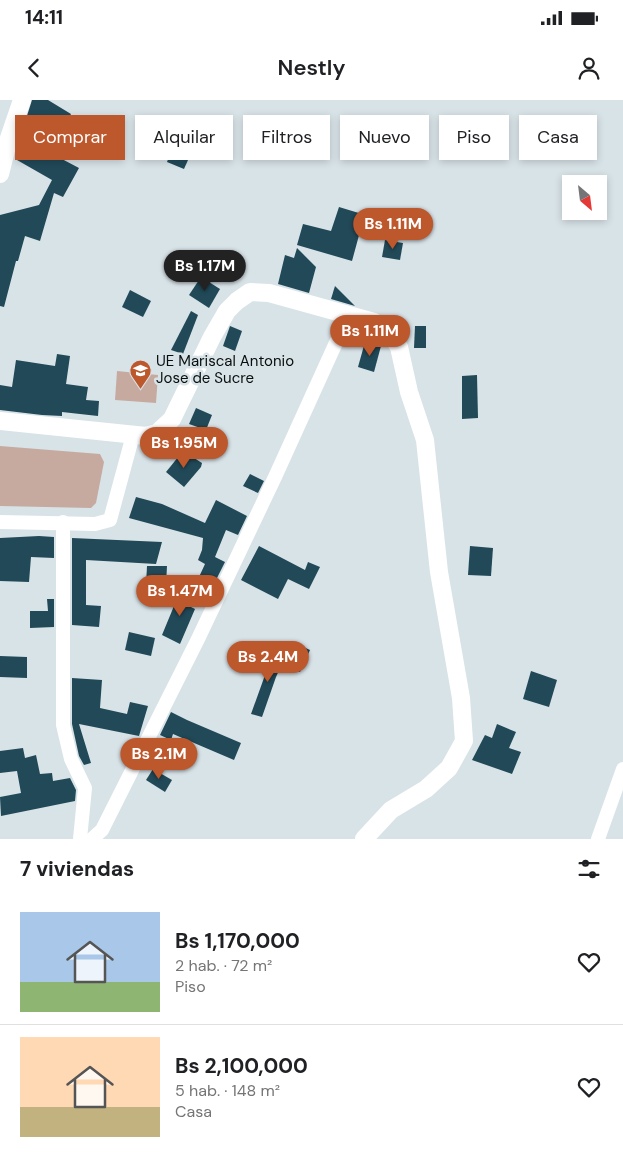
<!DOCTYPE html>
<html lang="es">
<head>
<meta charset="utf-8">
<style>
  :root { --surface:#fff; --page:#f6f6f6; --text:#202124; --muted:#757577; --line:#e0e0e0; --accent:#bd572c }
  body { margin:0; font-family:"DM Sans",sans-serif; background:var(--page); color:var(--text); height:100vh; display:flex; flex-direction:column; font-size:19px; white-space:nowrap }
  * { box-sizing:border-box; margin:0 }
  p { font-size:16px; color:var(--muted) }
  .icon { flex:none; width:28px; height:28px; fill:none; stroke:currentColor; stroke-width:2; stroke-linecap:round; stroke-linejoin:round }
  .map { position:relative; height:739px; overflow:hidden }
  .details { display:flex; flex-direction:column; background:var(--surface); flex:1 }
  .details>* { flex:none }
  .hud { position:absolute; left:15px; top:15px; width:594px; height:45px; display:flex; gap:10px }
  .needle { width:32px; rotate:152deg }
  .tools { position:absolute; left:562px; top:75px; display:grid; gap:10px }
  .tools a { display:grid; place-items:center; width:45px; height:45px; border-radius:0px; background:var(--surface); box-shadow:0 2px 8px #0003; font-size:25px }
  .price { position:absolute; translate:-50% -42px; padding:0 11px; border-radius:18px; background:var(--accent); color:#fff; font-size:16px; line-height:32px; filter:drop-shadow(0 1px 2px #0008) }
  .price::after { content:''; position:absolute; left:50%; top:30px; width:15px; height:11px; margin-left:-8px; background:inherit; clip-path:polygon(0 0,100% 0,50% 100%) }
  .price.active { background:#222; color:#fff }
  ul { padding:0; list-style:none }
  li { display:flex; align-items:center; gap:15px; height:125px; padding:0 20px }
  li+li { border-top:1px solid var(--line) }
  li span { display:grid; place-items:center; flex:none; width:140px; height:100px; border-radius:0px; color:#555 }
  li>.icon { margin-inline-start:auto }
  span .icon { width:60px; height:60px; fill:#fffc; stroke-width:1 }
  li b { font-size:21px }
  h2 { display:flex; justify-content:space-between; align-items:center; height:60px; padding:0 20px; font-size:21px }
  .pill { padding:0 18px; border-radius:0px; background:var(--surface); box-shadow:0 2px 8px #0003; font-size:18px; line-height:45px }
  .pill.active { background:var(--accent); color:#fff }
  .status { display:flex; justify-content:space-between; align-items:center; height:35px; padding:0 25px; background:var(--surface); direction:ltr }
  .status svg { height:14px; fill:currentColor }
  header { display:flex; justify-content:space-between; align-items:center; height:65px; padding:0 20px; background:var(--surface); font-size:22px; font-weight:600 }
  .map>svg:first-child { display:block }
</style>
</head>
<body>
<div class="status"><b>14:11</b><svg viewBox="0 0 49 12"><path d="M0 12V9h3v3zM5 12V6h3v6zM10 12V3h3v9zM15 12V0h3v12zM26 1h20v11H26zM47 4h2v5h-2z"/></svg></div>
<header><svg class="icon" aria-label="back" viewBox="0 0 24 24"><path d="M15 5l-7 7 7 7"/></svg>Nestly<svg class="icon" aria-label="person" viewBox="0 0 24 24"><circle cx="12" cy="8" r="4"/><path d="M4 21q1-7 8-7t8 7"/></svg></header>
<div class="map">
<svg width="623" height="739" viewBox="0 0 623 739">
  <rect width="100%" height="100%" fill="#d8e3e8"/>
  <g fill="#c6aa9f">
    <polygon points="117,271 158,275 156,303 115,300"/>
    <polygon points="0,346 100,354 104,362 96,403 91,408 0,406"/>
  </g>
  <g fill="#214958">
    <polygon points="32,0 48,0 71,14 59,35 70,43 60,58 79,68 63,97 54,93 40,141 25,136 18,161 16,161 4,207 0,206 0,115 39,105 52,80 17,60 28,43 20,38"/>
    <polygon points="174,43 192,51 184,69 167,62"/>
    <polygon points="339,107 372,117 368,130 361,128 352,161 297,145 303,124 331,131"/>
    <polygon points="385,140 403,143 400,160 382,157"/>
    <polygon points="297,148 316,167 309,193 278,184 285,155 294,158"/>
    <polygon points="201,177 220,189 209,208 189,195"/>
    <polygon points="335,186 355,206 331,199"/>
    <polygon points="130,190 151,201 143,217 122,207"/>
    <polygon points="191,211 198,215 183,254 171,250"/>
    <polygon points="230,226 242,231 235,251 223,246"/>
    <polygon points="415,226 426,226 426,248 414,248"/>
    <polygon points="365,242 381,246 374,272 358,267"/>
    <polygon points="57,254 70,256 66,284 88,287 86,300 99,301 98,316 62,312 62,316 42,315 0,310 0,285 12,287 16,260 55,266"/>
    <polygon points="477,275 478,318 462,319 462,276"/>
    <polygon points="196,308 212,315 206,330 189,324"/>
    <polygon points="183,351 202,363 201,367 184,387 166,372"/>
    <polygon points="250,374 264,381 258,393 243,386"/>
    <polygon points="136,397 162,404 205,423 216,400 247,416 238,435 226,430 215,457 225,462 214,484 199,477 205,464 198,460 202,450 203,438 129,418"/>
    <polygon points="39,436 54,437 54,458 31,457 29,482 0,481 0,438"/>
    <polygon points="72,438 162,442 156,464 86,460 86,505 101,506 99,527 72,525"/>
    <polygon points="259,446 305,470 308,462 320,467 309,489 288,479 278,499 241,480"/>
    <polygon points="470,446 493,448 491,476 468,475"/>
    <polygon points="147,466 167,466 166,485 146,485"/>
    <polygon points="181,489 194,494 189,506 195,509 180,544 162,535"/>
    <polygon points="47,499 54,499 54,527 30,528 30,511 48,511"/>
    <polygon points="129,532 155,538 151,556 125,550"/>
    <polygon points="297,544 310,550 300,572 287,567"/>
    <polygon points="274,550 286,555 276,577 262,617 251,614"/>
    <polygon points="0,556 27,557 27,578 0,577"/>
    <polygon points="531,571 557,580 549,607 523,599"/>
    <polygon points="72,578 102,580 100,608 127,614 130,602 148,606 139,636 79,624 91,663 84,665 79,656 72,624"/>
    <polygon points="171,612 187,620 241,643 234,660 173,634 171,640 160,635"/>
    <polygon points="497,624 516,632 509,648 521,652 512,674 472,660 485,635 492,638"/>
    <polygon points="23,648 25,658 36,655 40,674 52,673 53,681 70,678 76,690 75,701 1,716 0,697 21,693 17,671 0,673 0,651"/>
    <polygon points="153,669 172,680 165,692 146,680"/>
  </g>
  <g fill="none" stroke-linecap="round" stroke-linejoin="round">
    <g stroke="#fff" stroke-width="14">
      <polyline points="0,422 95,424 110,420 133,335"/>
      <polyline points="63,422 63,625 71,659 85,688 80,739"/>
      <polyline points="92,739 102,730 198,539 275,377 349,214"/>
      <polyline points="598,739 623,669"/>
    </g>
    <g stroke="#fff" stroke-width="18">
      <polyline points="0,74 9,38 22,0"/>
      <polyline points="0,321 146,336 157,333 172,319 212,237 227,211 237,201 250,192 269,193 374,222 388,231 399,247 409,292 425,340 439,472 461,598 464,641 449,668 426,689 391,710 364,739"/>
    </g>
  </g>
  <defs>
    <symbol id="school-pin" viewBox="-11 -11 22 30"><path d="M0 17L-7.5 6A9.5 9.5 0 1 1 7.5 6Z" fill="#bd572c" stroke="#d8e3e8"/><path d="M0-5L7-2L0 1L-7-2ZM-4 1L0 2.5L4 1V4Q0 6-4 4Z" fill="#fff"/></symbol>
  </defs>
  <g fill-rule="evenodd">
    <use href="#school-pin" x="128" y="258" width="25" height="34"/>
  </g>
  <g text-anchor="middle" stroke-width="5" stroke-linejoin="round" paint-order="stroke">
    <g font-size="15" fill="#090d0e" stroke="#d8e3e8" text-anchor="start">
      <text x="156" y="266">UE Mariscal Antonio<tspan x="156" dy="17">Jose de Sucre</tspan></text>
    </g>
  </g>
</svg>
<div class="tools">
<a><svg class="needle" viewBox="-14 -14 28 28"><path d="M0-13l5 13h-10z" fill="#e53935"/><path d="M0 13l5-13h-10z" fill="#757577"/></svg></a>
</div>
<b class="price" style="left:393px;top:150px">Bs 1.11M</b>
<b class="price active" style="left:205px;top:192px">Bs 1.17M</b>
<b class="price" style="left:370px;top:257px">Bs 1.11M</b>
<b class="price" style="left:184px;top:369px">Bs 1.95M</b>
<b class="price" style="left:180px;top:517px">Bs 1.47M</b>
<b class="price" style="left:268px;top:583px">Bs 2.4M</b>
<b class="price" style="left:159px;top:680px">Bs 2.1M</b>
<div class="hud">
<a class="pill active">Comprar</a>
<a class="pill">Alquilar</a>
<a class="pill">Filtros</a>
<a class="pill">Nuevo</a>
<a class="pill">Piso</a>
<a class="pill">Casa</a>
</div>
</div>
<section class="details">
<h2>7 viviendas<svg class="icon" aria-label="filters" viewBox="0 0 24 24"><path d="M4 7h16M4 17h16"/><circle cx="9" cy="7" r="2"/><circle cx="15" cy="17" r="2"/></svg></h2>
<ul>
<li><span style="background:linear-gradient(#a9c7e8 70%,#8fb573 0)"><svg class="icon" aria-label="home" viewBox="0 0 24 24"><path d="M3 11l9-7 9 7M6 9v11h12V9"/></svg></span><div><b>Bs 1,170,000</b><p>2 hab. · 72 m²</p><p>Piso</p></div><svg class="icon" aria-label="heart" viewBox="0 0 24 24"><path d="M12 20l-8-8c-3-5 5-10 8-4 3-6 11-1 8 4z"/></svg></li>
<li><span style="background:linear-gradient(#ffd9b3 70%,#c2b280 0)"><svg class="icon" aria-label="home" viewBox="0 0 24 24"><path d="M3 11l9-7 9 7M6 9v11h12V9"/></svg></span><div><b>Bs 2,100,000</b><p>5 hab. · 148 m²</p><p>Casa</p></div><svg class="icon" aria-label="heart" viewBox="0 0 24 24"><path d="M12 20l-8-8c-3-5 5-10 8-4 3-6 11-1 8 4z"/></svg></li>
</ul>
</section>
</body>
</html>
